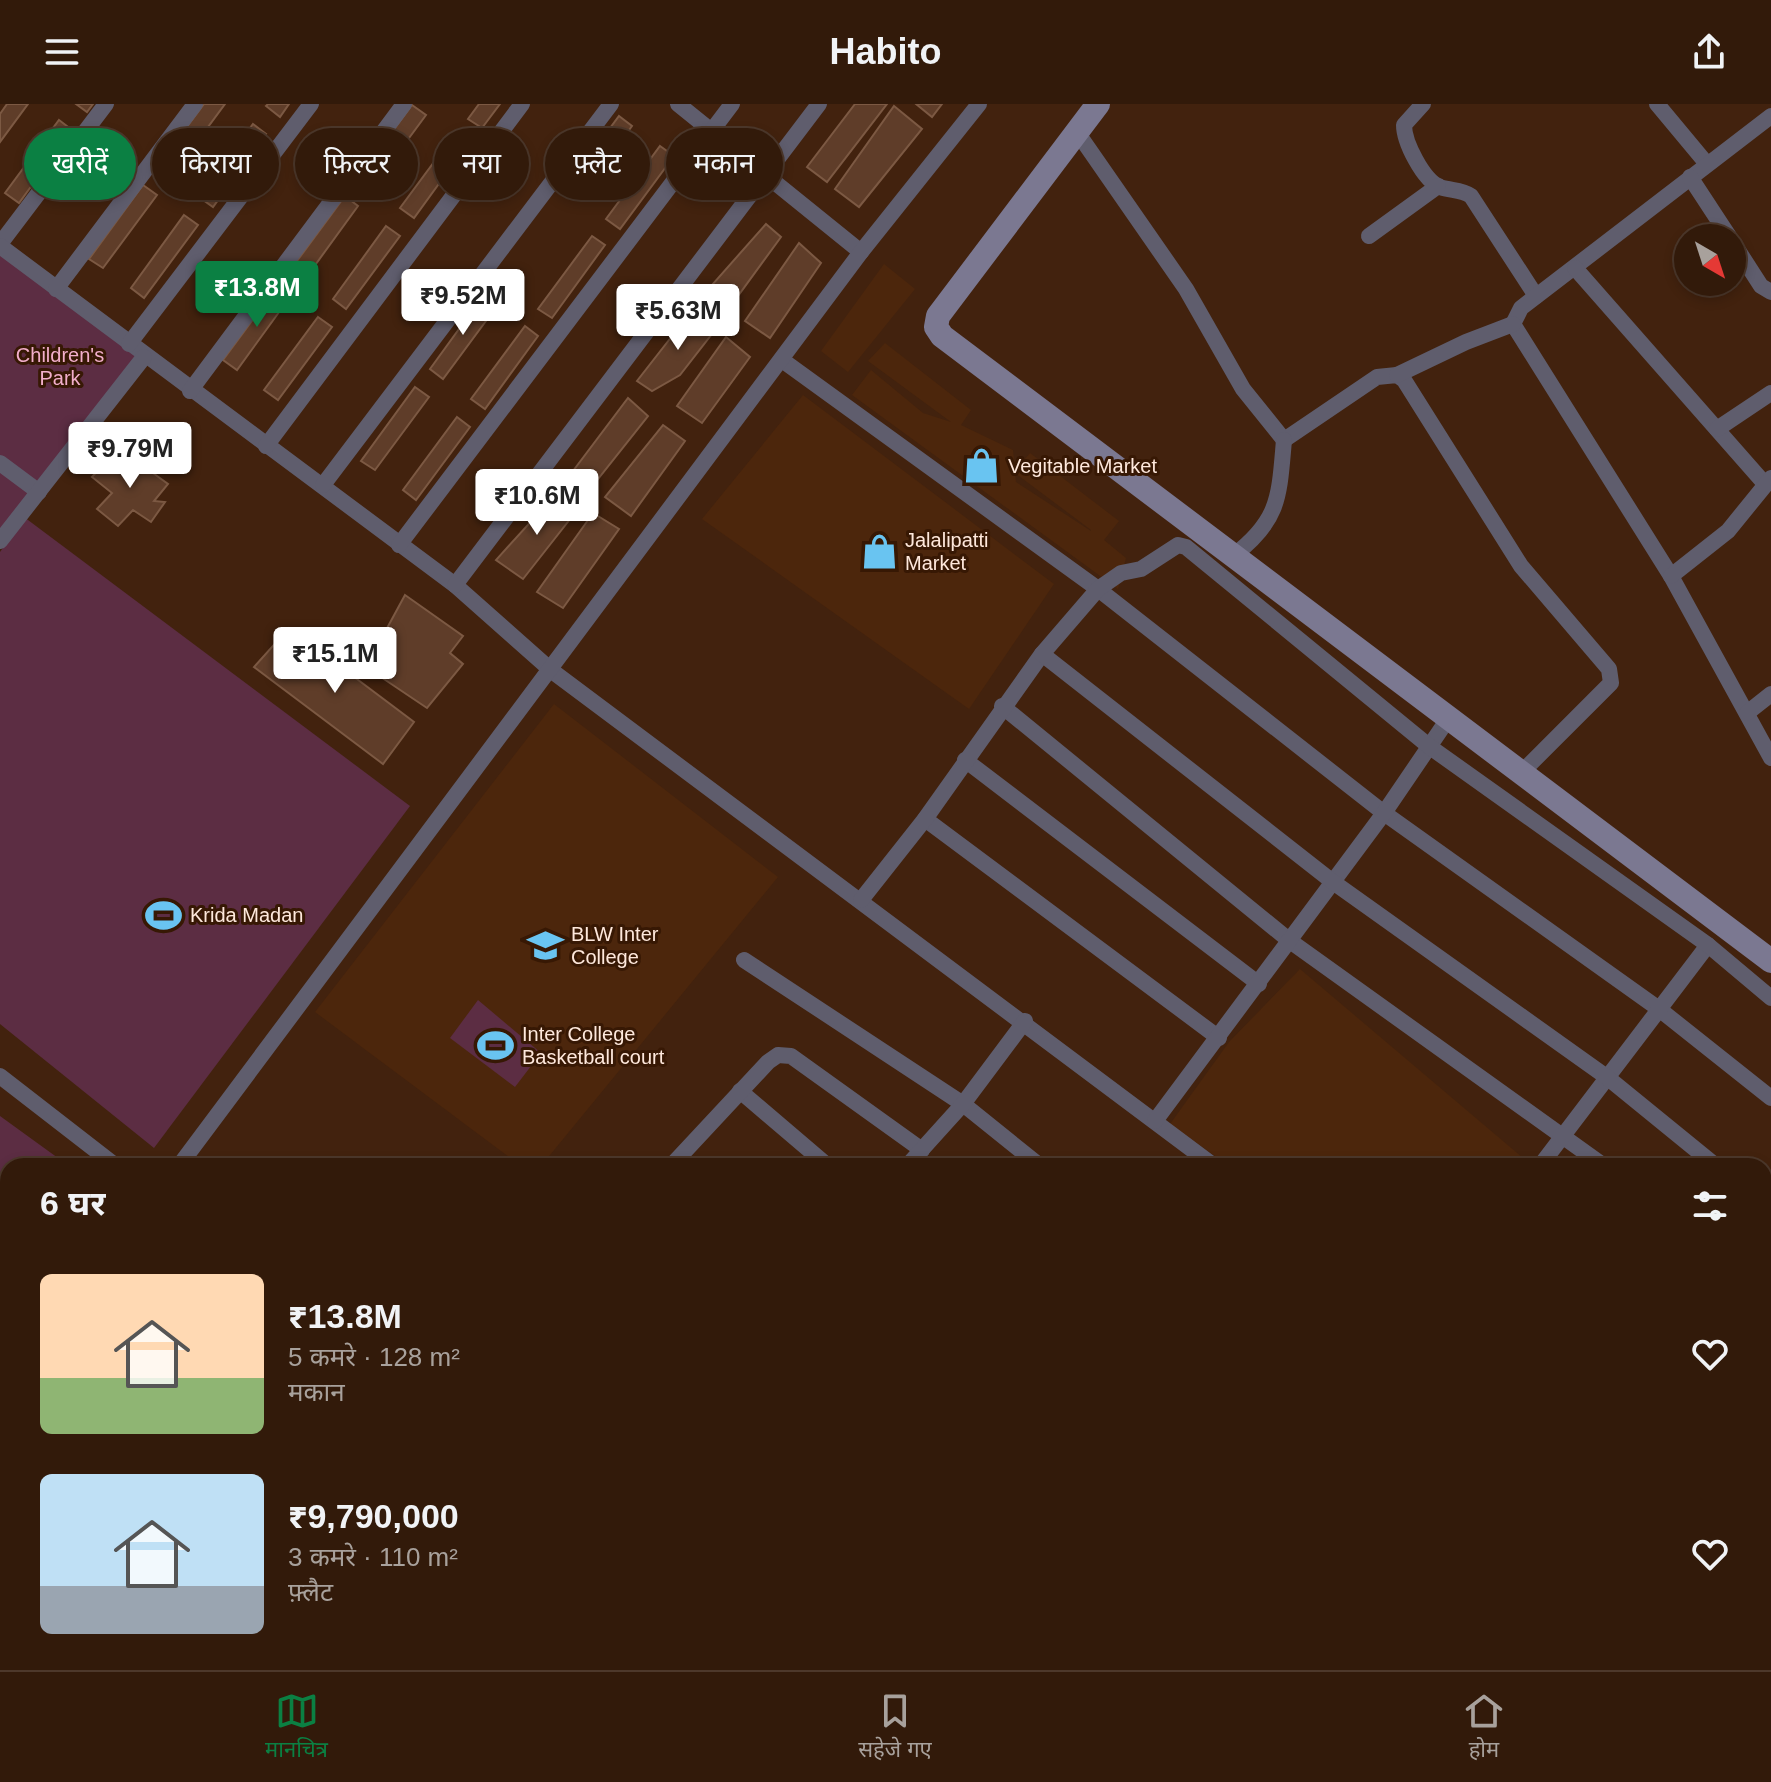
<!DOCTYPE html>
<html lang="hi">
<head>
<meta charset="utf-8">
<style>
  :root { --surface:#321a0a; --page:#3d2718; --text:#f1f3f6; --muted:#a8a19c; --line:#4d382b; --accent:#0b8043 }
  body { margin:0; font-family:Helvetica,"Noto Sans Devanagari",sans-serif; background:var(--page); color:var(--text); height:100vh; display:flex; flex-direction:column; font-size:30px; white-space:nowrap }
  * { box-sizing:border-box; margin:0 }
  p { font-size:26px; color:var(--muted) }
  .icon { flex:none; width:44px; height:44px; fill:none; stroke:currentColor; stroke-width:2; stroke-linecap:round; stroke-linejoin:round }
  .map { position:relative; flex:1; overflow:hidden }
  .details { position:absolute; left:0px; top:1054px; width:1772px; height:512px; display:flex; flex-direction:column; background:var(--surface); border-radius:24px 24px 0 0; box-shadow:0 4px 12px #0003,0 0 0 2px var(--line) }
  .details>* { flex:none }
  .banner { position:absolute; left:24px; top:24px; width:800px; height:72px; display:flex; gap:16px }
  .needle { width:52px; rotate:141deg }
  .controls { position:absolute; left:1674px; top:120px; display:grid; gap:16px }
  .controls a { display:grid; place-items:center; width:72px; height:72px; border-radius:50%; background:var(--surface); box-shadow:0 4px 12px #0003,0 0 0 2px var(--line); font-size:40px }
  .price { position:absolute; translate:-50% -68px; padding:0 18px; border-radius:8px; background:#fff; color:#222; font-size:26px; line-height:52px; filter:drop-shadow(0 2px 4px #0008) }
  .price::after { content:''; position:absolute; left:50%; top:48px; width:24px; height:18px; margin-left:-12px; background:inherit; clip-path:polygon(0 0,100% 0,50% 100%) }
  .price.active { background:var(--accent); color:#fff }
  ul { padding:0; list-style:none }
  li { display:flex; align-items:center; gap:24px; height:200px; padding:0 40px }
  li span { display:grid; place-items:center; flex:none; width:224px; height:160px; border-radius:12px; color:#555 }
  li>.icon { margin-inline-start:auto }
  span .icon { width:96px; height:96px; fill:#fffc; stroke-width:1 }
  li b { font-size:34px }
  h2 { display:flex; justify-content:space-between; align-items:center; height:96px; padding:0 40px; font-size:34px }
  .tag { padding:0 28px; border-radius:36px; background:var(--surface); box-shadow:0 4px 12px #0003,0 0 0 2px var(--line); font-size:28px; line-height:72px }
  .tag.active { background:var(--accent); color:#fff }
  header { display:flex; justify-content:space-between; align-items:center; height:104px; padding:0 40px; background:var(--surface); font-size:36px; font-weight:600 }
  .menu { display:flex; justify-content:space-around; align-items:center; height:112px; border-top:2px solid var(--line); background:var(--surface); font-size:22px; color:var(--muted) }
  .menu a { display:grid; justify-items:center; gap:4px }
  .menu .active { color:var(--accent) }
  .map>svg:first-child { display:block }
</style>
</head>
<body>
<header><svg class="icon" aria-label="menu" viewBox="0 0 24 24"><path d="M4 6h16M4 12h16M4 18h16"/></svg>Habito<svg class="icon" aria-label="share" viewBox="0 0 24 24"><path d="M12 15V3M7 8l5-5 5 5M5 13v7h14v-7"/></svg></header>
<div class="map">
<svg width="1771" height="1566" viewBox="0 0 1771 1566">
  <rect width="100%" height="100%" fill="#42220e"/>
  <g fill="#4c260c" fill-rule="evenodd">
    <polygon points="884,160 915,185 848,268 821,247"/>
    <path d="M885,239L971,306L961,321L1013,346L1015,367L1030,349L1119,417L1104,436L1126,454L1118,485L852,291L871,266L923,309L951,318L868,257ZM1015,369L1091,426V427L1016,378Z"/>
    <polygon points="803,291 1054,480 969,605 702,415"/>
    <polygon points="554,600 778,773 541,1062 521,1062 315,908"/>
    <polygon points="1300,865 1523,1054 1517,1062 1229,1062 1170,1020 1229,938"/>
  </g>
  <g fill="#5c2d43">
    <polygon points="0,142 144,253 0,430"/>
    <polygon points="24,413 410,702 154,1044 0,920 0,448"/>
    <polygon points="478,896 541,949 515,983 450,934"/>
    <polygon points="0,1012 69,1062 8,1062 8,1230 0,1240"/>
  </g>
  <g fill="#5f3d29" stroke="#7c5943" stroke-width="2">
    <polygon points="7,0 28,0 0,38 0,10"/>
    <polygon points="76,0 93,0 87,8"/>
    <polygon points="204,0 225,0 171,73 157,63"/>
    <polygon points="268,0 289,0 280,13 266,2"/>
    <polygon points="479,0 500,0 482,24 468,15"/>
    <polygon points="855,0 887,0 827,78 807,63"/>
    <polygon points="916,0 942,0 932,13"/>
    <polygon points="412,1 426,11 372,84 358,74"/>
    <polygon points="894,2 922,25 859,103 835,85"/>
    <polygon points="619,12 632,22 579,95 565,85"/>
    <polygon points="59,16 72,26 19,99 5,89"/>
    <polygon points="253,20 266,30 213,103 199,93"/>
    <polygon points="454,31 467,41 414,114 400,104"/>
    <polygon points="660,42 674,52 620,125 606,115"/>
    <polygon points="143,81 157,91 103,164 89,155"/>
    <polygon points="345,92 358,102 305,175 291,165"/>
    <polygon points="184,111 198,121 144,194 131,184"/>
    <polygon points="766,120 781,133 727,207 704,190"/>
    <polygon points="386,122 400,132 346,205 333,195"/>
    <polygon points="592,132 605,141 552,214 538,205"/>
    <polygon points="799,139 821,159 770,234 745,217"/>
    <polygon points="277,183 290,193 237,266 223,256"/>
    <polygon points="483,192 497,202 443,275 430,265"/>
    <polygon points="694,204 715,226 680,271 652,287 637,277"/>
    <polygon points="318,213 332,223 278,296 264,286"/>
    <polygon points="525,222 538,232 485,305 471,295"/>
    <polygon points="726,233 750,253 702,319 677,302"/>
    <polygon points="415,283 429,293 375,366 361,357"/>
    <polygon points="628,294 648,312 594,380 570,371"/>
    <polygon points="457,313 470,323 416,396 403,386"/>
    <polygon points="663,321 685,337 631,412 605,393"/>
    <polygon points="124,348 168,380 154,397 165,398 151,418 133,406 118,422 97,405 112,389 92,373 105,359 113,363"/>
    <polygon points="556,390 578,405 523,475 496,456"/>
    <polygon points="593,409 619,425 563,504 537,488"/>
    <polygon points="405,491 463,532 450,549 463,560 427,604 366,563"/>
    <polygon points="289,524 414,618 383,660 254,563"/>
  </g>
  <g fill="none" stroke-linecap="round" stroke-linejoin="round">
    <g stroke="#5f5d6d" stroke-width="16">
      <polyline points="678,0 861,148"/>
      <path d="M1423,0L1404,21C1404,38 1423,76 1440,83C1451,87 1461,85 1471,92L1536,192"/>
      <polyline points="1657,0 1707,60"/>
      <polyline points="1771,12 1521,204 1513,220 1671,472 1771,654"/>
      <polyline points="1077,28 1186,185 1243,285 1284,336 1377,273 1397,271 1404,276 1521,462 1609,565 1611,579 1519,671"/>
      <polyline points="1690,73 1730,134"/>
      <polyline points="1369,132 1438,82"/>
      <polyline points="1732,137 1761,182 1771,188"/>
      <polyline points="0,140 106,0"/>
      <polyline points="0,142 455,481 552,567 1214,1062"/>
      <polyline points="1575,164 1765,380"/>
      <polyline points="56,185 195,0"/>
      <polyline points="129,240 311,0"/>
      <polyline points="782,256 1098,485 1384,709 1659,905 1771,994"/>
      <polyline points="1397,271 1466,238 1513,220"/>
      <polyline points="190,287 404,0"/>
      <polyline points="1717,325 1771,289"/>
      <polyline points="266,342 522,0"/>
      <polyline points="0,359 39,388"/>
      <polyline points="323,381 611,0"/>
      <polyline points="0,437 144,253"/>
      <polyline points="399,441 732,0"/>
      <path d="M1233,452C1280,416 1279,393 1284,336"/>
      <polyline points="1671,472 1728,427 1771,374"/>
      <polyline points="455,481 819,0"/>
      <polyline points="1002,602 1290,837 1604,1062"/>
      <polyline points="1747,609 1771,590"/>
      <polyline points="965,656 1259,880"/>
      <polyline points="925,715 1219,934"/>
      <polyline points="861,796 925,715 1042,550"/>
      <polyline points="744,856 963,1000 1040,1062"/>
      <polyline points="0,972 116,1062"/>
      <polyline points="740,987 828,1062"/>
      <polyline points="1155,1017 1384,709 1448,615"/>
      <polyline points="179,1062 861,148 979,0"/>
      <polyline points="671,1062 768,958 778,951 791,952 922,1046"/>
      <polyline points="907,1062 963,1000 1025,917"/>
      <polyline points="1540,1062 1708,841"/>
      <polyline points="1716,1062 1608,974 1333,778 1042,550 1098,485 1121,469 1141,465 1178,441 1186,443 1430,643 1708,841 1771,894"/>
      <polyline points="1764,1101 1771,1107"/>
      <polyline points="1764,1189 1771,1195"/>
      <polyline points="0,1286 8,1276"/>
      <polyline points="0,1316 8,1322"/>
      <polyline points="1764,1342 1771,1332"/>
      <polyline points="0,1443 8,1432"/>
      <polyline points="1764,1444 1771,1434"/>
      <polyline points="1764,1486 1771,1491"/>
      <polyline points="424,1558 434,1566"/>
      <polyline points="556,1558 567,1566"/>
      <polyline points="675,1558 685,1566"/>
      <polyline points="793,1558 803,1566"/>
      <polyline points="895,1558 905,1566"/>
      <polyline points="1008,1558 1018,1566"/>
      <polyline points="1129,1558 1139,1566"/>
      <polyline points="1233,1558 1244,1566"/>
      <polyline points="1347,1558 1357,1566"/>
      <polyline points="1470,1558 1480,1566"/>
      <polyline points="1565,1558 1575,1566"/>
      <polyline points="80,1566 86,1558"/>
      <polyline points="286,1566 293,1558"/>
      <polyline points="867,1566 873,1558"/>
      <polyline points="1154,1566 1161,1558"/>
      <polyline points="1604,1566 1609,1558"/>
    </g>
    <polyline stroke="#7b7891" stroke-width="24" points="1098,0 938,212 936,223 942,232 1771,857"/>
    <defs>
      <g id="rail">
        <polyline points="1764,1527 1771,1518"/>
        <polyline points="1764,1553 1771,1543"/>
        <polyline points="1735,1566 1741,1558"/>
      </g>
    </defs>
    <use href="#rail" stroke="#cdb5a7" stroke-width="8"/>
    <use href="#rail" stroke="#371804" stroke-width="5" stroke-dasharray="15" stroke-linecap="butt"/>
  </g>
  <defs>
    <symbol id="shop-bare" viewBox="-9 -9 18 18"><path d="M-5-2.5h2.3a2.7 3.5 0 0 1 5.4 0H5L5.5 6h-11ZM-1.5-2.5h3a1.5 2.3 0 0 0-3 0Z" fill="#69c4f1" stroke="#371804" stroke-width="2.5" paint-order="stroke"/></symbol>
    <symbol id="stadium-bare" viewBox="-9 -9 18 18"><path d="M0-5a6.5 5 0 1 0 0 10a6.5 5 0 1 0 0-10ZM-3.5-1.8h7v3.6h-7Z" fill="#69c4f1" stroke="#371804" stroke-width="2.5" paint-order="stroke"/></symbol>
    <symbol id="university-bare" viewBox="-9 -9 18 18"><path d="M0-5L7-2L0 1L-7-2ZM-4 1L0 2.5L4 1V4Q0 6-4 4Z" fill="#69c4f1" stroke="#371804" stroke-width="2.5" paint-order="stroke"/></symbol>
  </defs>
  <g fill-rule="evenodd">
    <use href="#shop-bare" x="956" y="336" width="51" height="51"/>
    <use href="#shop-bare" x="854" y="422" width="51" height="51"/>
    <use href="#stadium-bare" x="138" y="786" width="51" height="51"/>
    <use href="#university-bare" x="520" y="816" width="51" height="51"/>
    <use href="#stadium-bare" x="470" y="916" width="51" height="51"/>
  </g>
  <g text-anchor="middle" stroke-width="6" stroke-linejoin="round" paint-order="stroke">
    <g font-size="20" fill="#f2aecb" stroke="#371804">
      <text x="60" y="258">Children's<tspan x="60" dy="23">Park</tspan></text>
    </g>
    <g font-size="20" fill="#fee8dc" stroke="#371804" text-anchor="start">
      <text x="1008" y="369">Vegitable Market</text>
      <text x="905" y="443">Jalalipatti<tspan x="905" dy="23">Market</tspan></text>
      <text x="190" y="818">Krida Madan</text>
      <text x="571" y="837">BLW Inter<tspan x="571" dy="23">College</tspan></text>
      <text x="522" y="937">Inter College<tspan x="522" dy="23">Basketball court</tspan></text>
    </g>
  </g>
</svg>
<div class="controls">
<a><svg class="needle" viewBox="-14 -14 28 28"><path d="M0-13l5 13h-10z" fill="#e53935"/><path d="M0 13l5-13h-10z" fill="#a8a19c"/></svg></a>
</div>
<b class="price active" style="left:257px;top:225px">₹13.8M</b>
<b class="price" style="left:463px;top:233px">₹9.52M</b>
<b class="price" style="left:678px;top:248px">₹5.63M</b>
<b class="price" style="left:130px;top:386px">₹9.79M</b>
<b class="price" style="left:537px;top:433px">₹10.6M</b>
<b class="price" style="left:335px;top:591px">₹15.1M</b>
<div class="banner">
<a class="tag active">खरीदें</a>
<a class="tag">किराया</a>
<a class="tag">फ़िल्टर</a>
<a class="tag">नया</a>
<a class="tag">फ़्लैट</a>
<a class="tag">मकान</a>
</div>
<section class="details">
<h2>6 घर<svg class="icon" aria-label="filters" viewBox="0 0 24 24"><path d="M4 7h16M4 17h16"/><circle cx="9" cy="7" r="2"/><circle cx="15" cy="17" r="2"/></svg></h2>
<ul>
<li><span style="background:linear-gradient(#ffd9b3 65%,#8fb573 0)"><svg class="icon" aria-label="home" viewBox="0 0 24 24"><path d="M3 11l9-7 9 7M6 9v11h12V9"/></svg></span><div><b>₹13.8M</b><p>5 कमरे · 128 m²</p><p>मकान</p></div><svg class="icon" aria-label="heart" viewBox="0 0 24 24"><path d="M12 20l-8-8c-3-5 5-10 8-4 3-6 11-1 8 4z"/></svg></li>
<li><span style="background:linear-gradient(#bfe0f5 70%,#9aa5b1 0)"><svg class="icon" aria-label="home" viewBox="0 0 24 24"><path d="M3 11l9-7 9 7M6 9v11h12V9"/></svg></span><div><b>₹9,790,000</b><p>3 कमरे · 110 m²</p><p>फ़्लैट</p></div><svg class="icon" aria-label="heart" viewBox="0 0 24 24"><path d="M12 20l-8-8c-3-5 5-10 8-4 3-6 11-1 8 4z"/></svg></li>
</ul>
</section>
</div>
<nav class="menu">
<a class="active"><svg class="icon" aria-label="map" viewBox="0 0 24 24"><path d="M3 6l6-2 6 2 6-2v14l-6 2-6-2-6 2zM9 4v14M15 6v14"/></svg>मानचित्र</a>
<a><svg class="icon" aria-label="saved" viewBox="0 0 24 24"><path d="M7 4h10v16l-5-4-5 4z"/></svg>सहेजे गए</a>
<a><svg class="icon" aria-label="home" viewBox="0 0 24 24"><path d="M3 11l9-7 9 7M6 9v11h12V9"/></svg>होम</a>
</nav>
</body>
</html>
